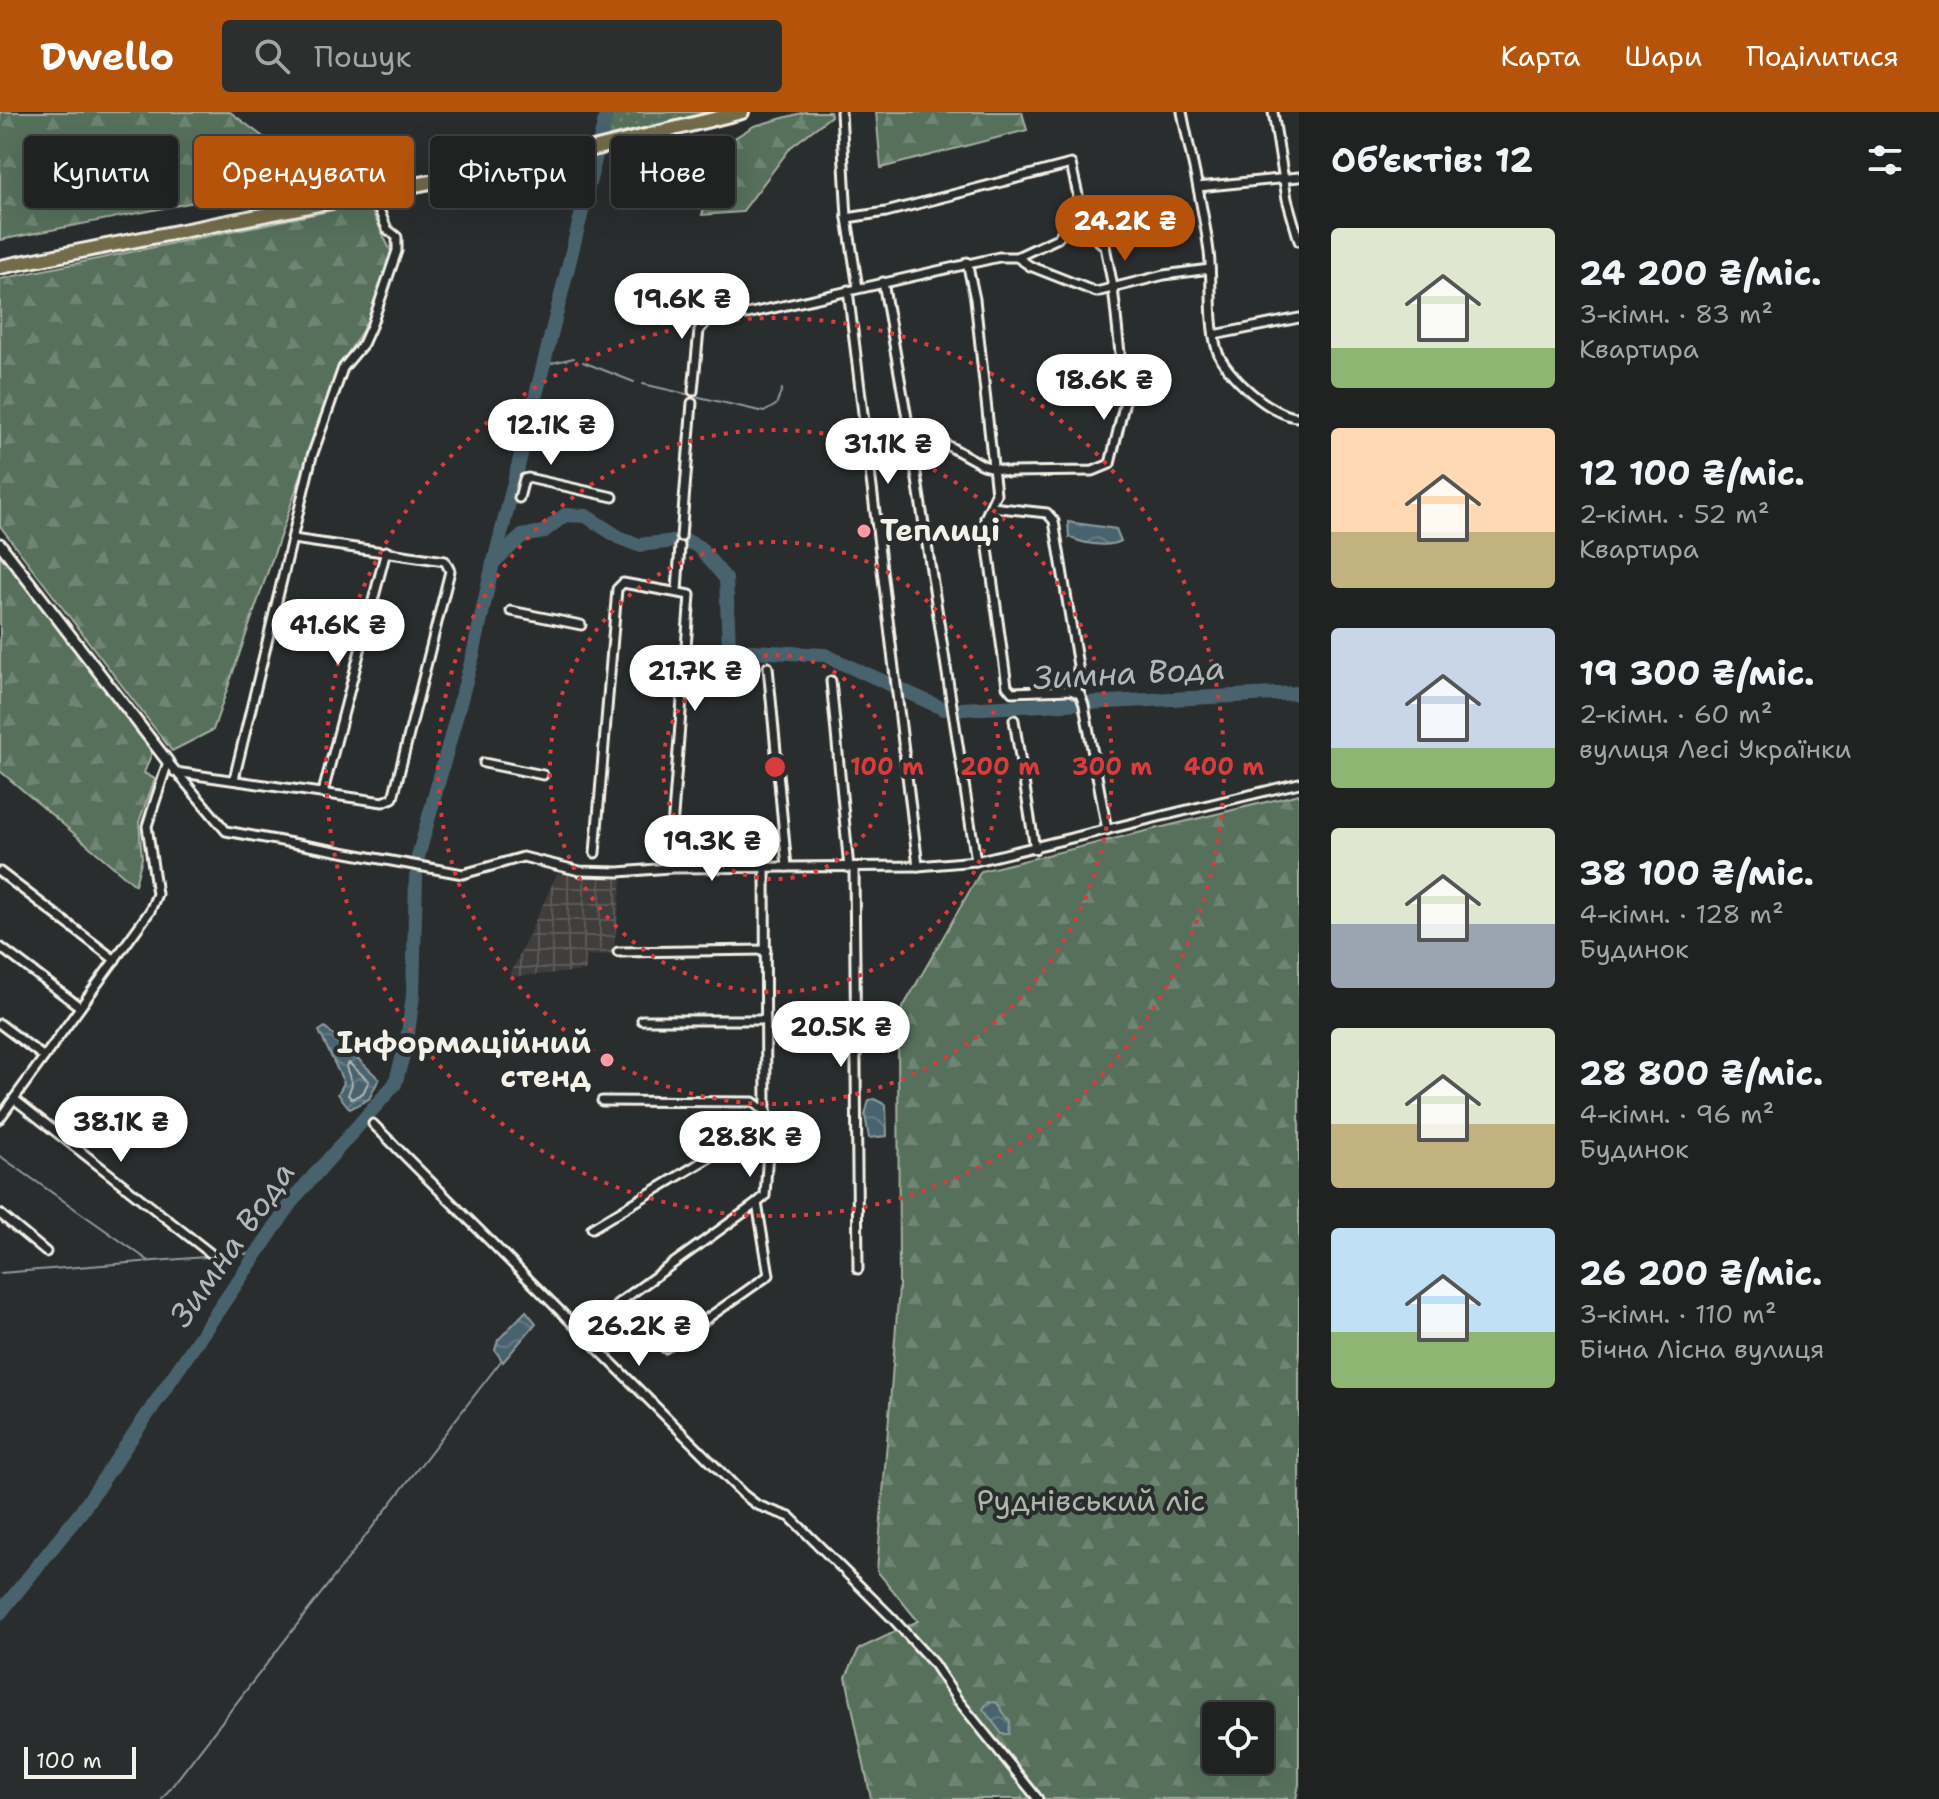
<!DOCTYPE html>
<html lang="uk">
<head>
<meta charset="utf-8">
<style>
  :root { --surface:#202222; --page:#2d2f2f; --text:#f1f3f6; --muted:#a2a4a5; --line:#3d3f40; --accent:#b45309 }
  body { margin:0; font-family:"Shantell Sans",sans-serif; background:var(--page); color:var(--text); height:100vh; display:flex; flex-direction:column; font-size:30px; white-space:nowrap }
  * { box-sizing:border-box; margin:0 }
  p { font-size:26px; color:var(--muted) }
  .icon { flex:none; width:44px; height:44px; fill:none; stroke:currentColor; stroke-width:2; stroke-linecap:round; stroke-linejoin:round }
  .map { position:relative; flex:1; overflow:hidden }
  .details { display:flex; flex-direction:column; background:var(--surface); width:640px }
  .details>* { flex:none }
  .hud { position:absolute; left:24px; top:24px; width:760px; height:72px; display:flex; gap:16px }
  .buttons { position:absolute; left:1202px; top:1590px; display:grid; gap:16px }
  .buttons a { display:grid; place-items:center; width:72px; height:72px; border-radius:8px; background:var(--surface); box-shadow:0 8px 32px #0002,0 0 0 2px var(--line); font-size:40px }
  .scale { position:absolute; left:24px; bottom:20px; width:112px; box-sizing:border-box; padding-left:8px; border:4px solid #f4f1e8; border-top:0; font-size:22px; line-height:28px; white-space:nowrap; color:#f4f1e8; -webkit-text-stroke:6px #2a2d2e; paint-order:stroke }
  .price { position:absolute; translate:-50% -68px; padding:0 18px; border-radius:28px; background:#fff; color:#222; font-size:26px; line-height:52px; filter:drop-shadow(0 2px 4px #0008) }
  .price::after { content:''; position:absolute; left:50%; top:48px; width:24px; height:18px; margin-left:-12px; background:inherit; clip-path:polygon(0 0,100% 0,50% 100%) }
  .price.selected { background:var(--accent); color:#fff }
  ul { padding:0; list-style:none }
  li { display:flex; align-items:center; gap:24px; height:200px; padding:0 32px }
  li span { display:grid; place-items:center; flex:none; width:224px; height:160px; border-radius:8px; color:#555 }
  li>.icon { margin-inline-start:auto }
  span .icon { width:96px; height:96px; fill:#fffc; stroke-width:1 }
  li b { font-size:34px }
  h2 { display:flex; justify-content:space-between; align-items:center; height:96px; padding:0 32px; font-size:34px }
  .pill { padding:0 28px; border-radius:8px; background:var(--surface); box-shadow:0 8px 32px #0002,0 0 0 2px var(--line); font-size:28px; line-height:72px }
  .pill.selected { background:var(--accent); color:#fff }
  header { display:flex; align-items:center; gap:48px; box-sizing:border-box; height:112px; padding:0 40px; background:var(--accent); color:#fff }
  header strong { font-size:38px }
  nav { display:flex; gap:44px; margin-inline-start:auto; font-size:28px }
  .search { width:560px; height:72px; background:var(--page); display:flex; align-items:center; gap:20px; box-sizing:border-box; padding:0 28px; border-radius:8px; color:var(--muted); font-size:30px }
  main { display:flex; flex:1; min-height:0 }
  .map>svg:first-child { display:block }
</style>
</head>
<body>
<header>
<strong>Dwello</strong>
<div class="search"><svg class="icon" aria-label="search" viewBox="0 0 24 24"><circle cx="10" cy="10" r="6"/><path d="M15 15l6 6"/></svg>Пошук</div>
<nav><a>Карта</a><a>Шари</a><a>Поділитися</a></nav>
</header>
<main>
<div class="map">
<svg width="1299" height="1687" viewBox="0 0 1299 1687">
  <defs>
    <pattern id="industrial-grid" width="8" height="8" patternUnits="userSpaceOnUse" patternTransform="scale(2)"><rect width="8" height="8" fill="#403d3c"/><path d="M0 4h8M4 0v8" fill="none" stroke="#5c5a58"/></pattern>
    <pattern id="grass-dots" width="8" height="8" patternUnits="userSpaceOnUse" patternTransform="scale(2)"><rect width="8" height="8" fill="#566f5c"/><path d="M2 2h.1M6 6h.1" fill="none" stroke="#6f8473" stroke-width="1.8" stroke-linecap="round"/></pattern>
    <pattern id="forest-firs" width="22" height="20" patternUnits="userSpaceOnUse" patternTransform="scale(2)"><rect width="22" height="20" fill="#566f5c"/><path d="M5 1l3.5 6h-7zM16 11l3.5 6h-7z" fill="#6f8473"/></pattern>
    <pattern id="water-waves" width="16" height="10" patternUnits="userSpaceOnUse" patternTransform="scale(2)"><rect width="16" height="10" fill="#4a636e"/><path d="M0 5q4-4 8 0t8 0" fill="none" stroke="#657a83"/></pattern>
  </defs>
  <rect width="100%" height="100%" fill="#2a2d2e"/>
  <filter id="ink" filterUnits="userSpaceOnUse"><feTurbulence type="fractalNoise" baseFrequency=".0125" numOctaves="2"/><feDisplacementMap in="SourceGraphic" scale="16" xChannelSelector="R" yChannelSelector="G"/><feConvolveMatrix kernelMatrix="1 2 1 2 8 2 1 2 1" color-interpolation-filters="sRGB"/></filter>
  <g filter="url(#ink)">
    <polygon fill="url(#industrial-grid)" points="590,759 623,761 613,842 587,844 586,859 509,865 557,762"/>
    <polygon fill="url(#grass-dots)" stroke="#a5b0a2" stroke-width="2" points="611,0 713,0 605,25"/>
    <g fill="url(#forest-firs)" stroke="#a5b0a2" stroke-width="2" fill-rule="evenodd">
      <polygon points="0,0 230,0 318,66 0,128"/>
      <polygon points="805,0 830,0 831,4 791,35 742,100 702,103 720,35 754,14"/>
      <polygon points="876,0 1022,0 1027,18 881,56"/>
      <polygon points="368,91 395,148 374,200 338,257 213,618 172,639 0,414 0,167"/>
      <polygon points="0,440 155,633 144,661 155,667 139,710 142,746 135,773 0,659"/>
      <path d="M1299,682V1672L1296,1687H871L846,1565L859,1537L918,1509L877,1459L899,1175L898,904L981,759ZM1216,1604H1260V1648H1216Z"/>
    </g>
    <g fill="url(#water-waves)" stroke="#8e9c9f" stroke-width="2">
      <path d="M1068,410L1116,417L1121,429C1107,436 1083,432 1069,425Z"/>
      <polygon points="325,915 379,967 369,987 350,997 338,982 344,971 319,919"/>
      <polygon points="874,987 886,993 887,1024 869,1026 865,1003 869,988"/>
      <polygon points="526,1199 536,1211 503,1250 495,1238 498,1228"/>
      <polygon points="989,1589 997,1591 1010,1610 1009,1622 1002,1622 983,1597"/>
    </g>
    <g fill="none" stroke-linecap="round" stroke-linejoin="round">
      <polygon stroke="#b0b8b7" stroke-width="2" points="349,951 369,969 363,981 352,987 348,983 352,972 346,955"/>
      <g stroke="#8e9c9f" stroke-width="2">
        <polyline points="583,250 634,270"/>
        <polyline points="543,253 574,246"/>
        <polyline points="643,272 764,300 776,293 782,277"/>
        <polyline points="0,1013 14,993"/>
        <polyline points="0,1044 149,1149"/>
        <polyline points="0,1161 257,1141"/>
        <polyline points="162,1687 501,1249"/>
      </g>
      <g stroke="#4a636e" stroke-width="14">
        <polyline points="494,450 607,0"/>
        <polyline points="867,562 944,597"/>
        <polyline points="961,597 1299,581"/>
        <polyline points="418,745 473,543 493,451 522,424 543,420 565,403 586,404 620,426 638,433 685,428 699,435 726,467 729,533 734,538 825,543 861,560"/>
        <polyline points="0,1501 81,1400 296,1084 395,972 407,929 413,883 416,764"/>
      </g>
      <defs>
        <g id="minor">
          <polyline points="841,0 847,106 858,176"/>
          <path d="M1182,0C1191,46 1203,92 1209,140C1213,171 1208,207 1217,238C1224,262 1274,306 1299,305"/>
          <polyline points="1273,0 1287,87 1299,129"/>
          <polyline points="1198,75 1299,65"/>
          <polyline points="847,106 886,100 1071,52 1078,83 1074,102 1080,114 1105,134 1113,175 1125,289 1110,352 1093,359 1008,360 983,353 945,332 911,329"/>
          <polyline points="1017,145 1058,126 1074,102"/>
          <polyline points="967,150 975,187 996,382 985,406 986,422 1007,574 1012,580 1071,578 1080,582 1083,590"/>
          <polyline points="883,170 911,329 976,749"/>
          <polyline points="848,178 918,754"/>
          <polyline points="1214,223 1299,206"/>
          <polyline points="693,279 699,218 714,201 747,202 999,145 1017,145 1030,154 1096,180 1164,163 1210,157"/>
          <polyline points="519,386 524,367 528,366 613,385"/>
          <polyline points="991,395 1047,401 1054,409 1078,554 1077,581"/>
          <polyline points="681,425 692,291"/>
          <polyline points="677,479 680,434"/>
          <polyline points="511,499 581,513"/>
          <polyline points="768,555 787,755"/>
          <polyline points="831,569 849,756"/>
          <polyline points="1084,593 1107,718"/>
          <polyline points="1014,608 1035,737"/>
          <polyline points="168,650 226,719 463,762 523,745 580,759 619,760 669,756 918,754 976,749 1299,671"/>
          <polyline points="484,651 543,663"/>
          <polyline points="175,660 383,690 393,686 450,459 445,449 293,427"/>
          <polyline points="234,667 312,344 343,256 363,232 372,212 397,139 397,125 387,117 373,83"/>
          <polyline points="323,680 386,439"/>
          <polyline points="595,741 617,477 623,471 690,483 669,756"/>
          <polyline points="765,755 766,1001"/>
          <polyline points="854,756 858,1157"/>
          <polyline points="0,760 115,848"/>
          <polyline points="0,835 80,895"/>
          <polyline points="618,840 766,838"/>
          <polyline points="642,908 763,908"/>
          <polyline points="0,912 44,945"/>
          <polyline points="14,987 210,1141"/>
          <polyline points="602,989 753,990 766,1000 770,1009 765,1084 757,1091 769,1163 665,1236"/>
          <polyline points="0,1006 150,799 157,782 147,714 168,650"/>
          <polyline points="373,1012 744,1383 757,1393 790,1405 893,1507 933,1551 957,1587 1038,1687"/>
          <polyline points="0,1102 46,1140"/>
          <polyline points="592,1116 770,1009"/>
          <polyline points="617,1192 757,1091"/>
        </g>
        <polyline id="tertiary" points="0,432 168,650"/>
        <polyline id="trunk" points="0,155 577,41 742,0"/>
      </defs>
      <use href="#minor" stroke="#f4f1e8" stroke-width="13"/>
      <use href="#tertiary" stroke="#f4f1e8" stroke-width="15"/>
      <use href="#trunk" stroke="#f4f1e8" stroke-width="18"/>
      <use href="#minor" stroke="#2a2d2e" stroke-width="7"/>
      <use href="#tertiary" stroke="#2a2d2e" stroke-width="9"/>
      <use href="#trunk" stroke="#736c4b" stroke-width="12"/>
    </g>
  </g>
  <g fill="none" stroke="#d93c3b" stroke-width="4" stroke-dasharray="4 8">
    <circle cx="775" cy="655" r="112"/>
    <circle cx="775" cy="655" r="225"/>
    <circle cx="775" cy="655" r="337"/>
    <circle cx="775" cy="655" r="449"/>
  </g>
  <g fill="#ff9aa2" stroke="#2a2d2e" stroke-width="3">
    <circle cx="864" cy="419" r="8"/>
    <circle cx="607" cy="948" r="8"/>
  </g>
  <g text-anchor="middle" stroke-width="8" stroke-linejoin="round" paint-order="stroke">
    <g font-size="30" font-weight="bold" fill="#f4f1e8" stroke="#2a2d2e" text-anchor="start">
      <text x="880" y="429">Теплиці</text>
      <text x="591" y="941" text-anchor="end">Інформаційний<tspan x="591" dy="34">стенд</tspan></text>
    </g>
    <g font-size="30" fill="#adb6a9" stroke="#2a2d2e">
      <text x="1091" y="1399">Руднівський ліс</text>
    </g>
    <g font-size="32" font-style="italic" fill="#b0b8b7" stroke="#2a2d2e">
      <text transform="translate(1129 561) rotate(-3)" y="11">Зимна Вода</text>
      <text transform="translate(232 1132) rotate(-55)" y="11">Зимна Вода</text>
    </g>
  </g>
  <circle cx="775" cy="655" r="12" fill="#d93c3b" stroke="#2a2d2e" stroke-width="4"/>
  <g font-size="24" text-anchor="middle" font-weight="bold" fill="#d93c3b" stroke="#2a2d2e" stroke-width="8" stroke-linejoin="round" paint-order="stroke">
    <text x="887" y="663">100 m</text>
    <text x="1000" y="663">200 m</text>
    <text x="1112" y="663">300 m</text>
    <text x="1224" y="663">400 m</text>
  </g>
</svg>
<div class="buttons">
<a><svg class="icon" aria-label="locate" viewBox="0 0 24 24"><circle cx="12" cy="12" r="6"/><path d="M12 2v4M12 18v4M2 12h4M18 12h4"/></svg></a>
</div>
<div class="scale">100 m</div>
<b class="price selected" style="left:1125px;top:151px">24.2K ₴</b>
<b class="price" style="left:682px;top:229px">19.6K ₴</b>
<b class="price" style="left:1104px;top:310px">18.6K ₴</b>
<b class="price" style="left:551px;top:355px">12.1K ₴</b>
<b class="price" style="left:888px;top:374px">31.1K ₴</b>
<b class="price" style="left:338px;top:555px">41.6K ₴</b>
<b class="price" style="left:695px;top:601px">21.7K ₴</b>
<b class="price" style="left:712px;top:771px">19.3K ₴</b>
<b class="price" style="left:841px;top:957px">20.5K ₴</b>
<b class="price" style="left:121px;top:1052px">38.1K ₴</b>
<b class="price" style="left:750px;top:1067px">28.8K ₴</b>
<b class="price" style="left:639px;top:1256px">26.2K ₴</b>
<div class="hud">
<a class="pill">Купити</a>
<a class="pill selected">Орендувати</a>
<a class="pill">Фільтри</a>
<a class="pill">Нове</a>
</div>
</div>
<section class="details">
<h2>Об’єктів: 12<svg class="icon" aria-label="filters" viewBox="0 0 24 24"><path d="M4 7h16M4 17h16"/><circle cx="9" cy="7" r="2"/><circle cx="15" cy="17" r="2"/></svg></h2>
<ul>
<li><span style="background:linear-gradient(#dfe7d0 75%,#8fb573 0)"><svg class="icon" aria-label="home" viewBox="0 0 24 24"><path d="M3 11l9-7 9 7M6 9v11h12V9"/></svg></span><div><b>24 200 ₴/міс.</b><p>3-кімн. · 83 m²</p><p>Квартира</p></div></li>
<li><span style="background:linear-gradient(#ffd9b3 65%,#c2b280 0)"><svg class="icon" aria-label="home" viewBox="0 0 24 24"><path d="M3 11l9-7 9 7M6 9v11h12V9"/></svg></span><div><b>12 100 ₴/міс.</b><p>2-кімн. · 52 m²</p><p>Квартира</p></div></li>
<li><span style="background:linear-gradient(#c9d6e8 75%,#8fb573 0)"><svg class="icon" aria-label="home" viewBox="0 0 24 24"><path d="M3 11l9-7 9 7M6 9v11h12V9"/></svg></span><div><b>19 300 ₴/міс.</b><p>2-кімн. · 60 m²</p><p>вулиця Лесі Українки</p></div></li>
<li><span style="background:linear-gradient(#dfe7d0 60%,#9aa5b1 0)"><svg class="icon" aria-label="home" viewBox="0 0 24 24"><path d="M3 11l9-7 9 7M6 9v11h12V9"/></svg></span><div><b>38 100 ₴/міс.</b><p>4-кімн. · 128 m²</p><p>Будинок</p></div></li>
<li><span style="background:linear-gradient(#dfe7d0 60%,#c2b280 0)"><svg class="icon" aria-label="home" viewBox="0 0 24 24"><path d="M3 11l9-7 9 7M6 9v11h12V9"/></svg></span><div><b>28 800 ₴/міс.</b><p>4-кімн. · 96 m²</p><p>Будинок</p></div></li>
<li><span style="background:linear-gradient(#bfe0f5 65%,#8fb573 0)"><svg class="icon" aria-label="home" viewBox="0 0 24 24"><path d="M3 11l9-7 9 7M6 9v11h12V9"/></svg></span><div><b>26 200 ₴/міс.</b><p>3-кімн. · 110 m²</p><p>Бічна Лісна вулиця</p></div></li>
</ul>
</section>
</main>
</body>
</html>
